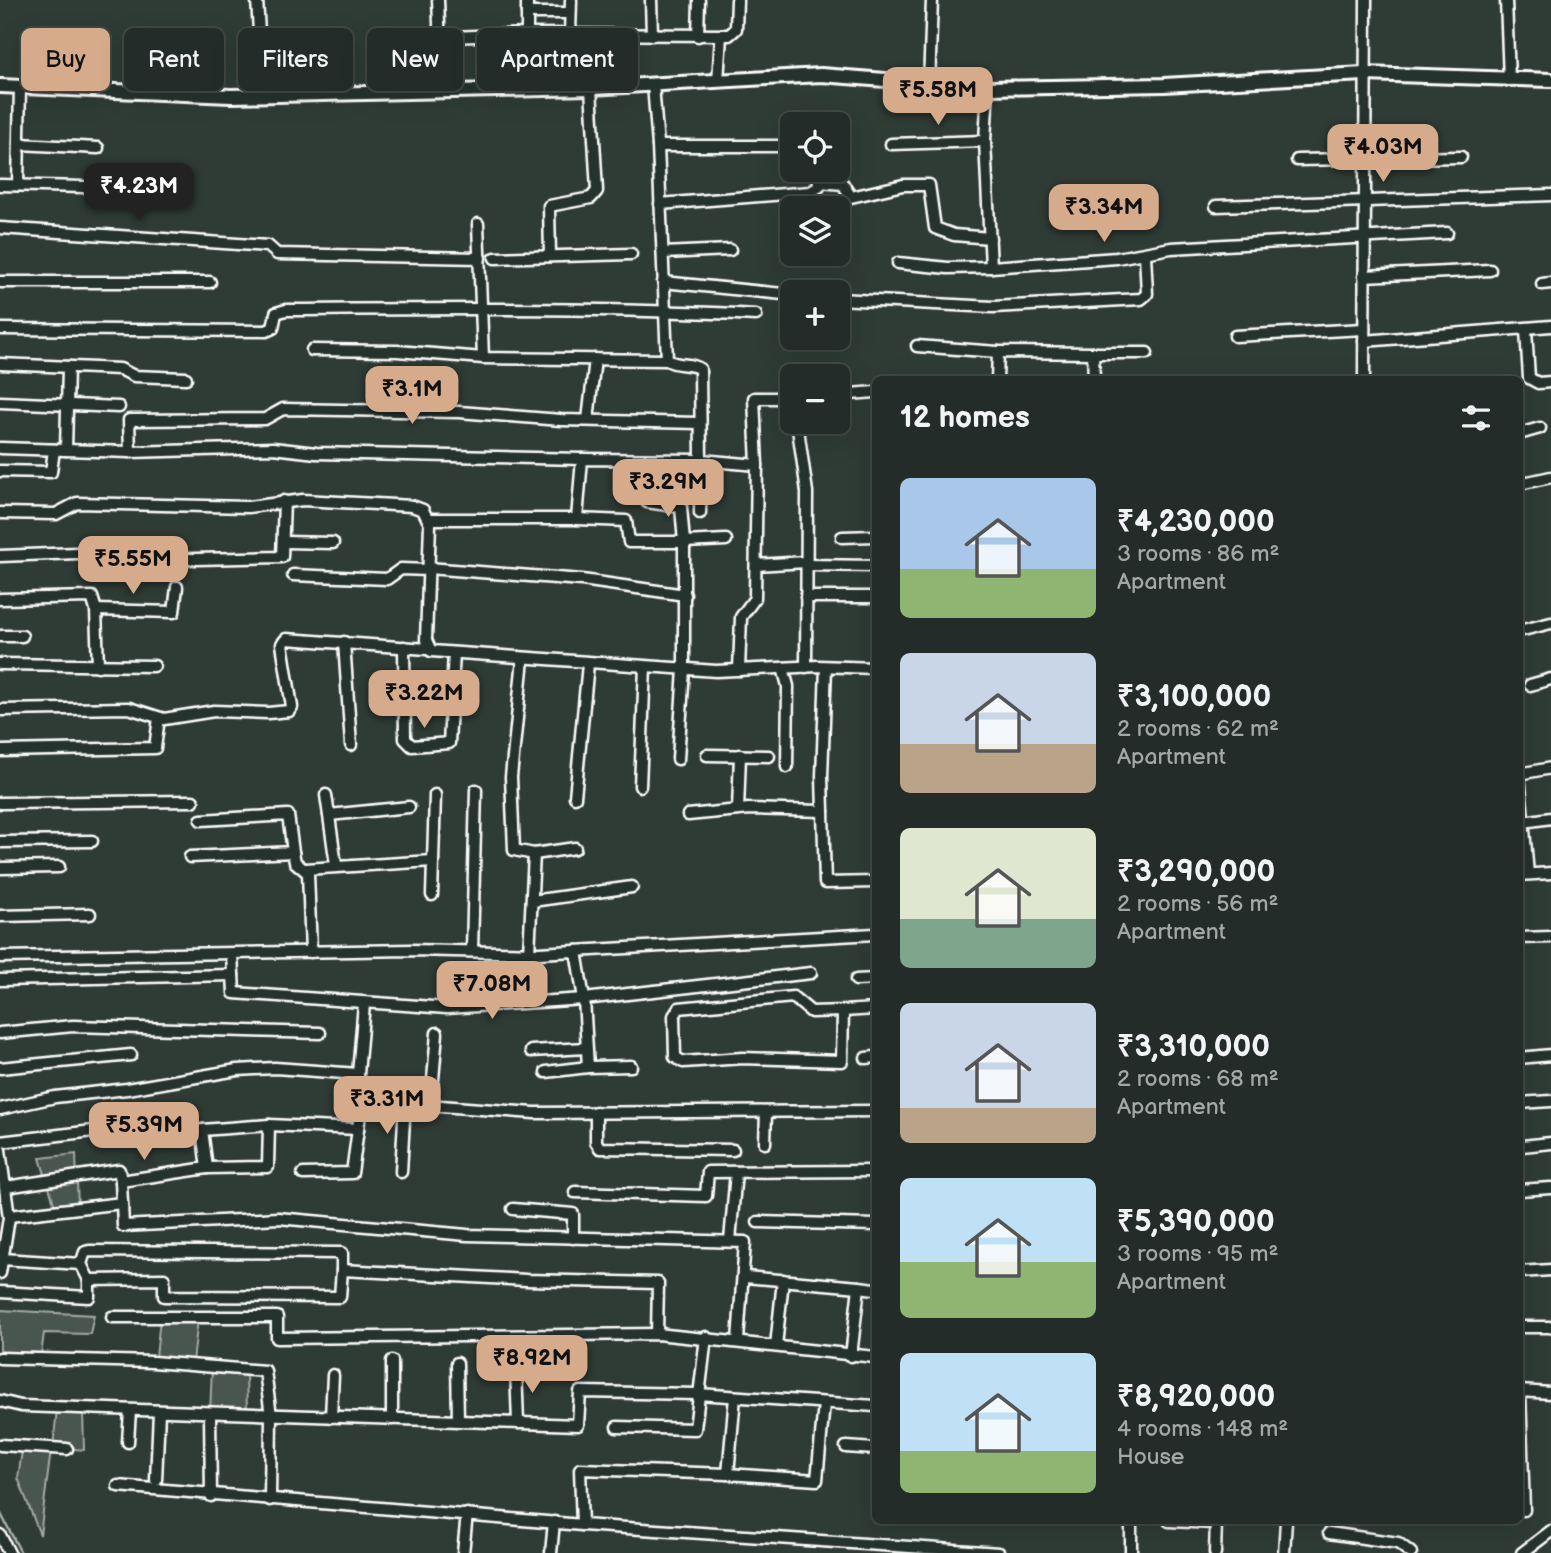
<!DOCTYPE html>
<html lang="en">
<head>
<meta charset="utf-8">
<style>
  :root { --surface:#232c28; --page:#2f3834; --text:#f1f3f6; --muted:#a3a7a8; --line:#404845; --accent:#d6ab8b }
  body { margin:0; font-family:"Balsamiq Sans",sans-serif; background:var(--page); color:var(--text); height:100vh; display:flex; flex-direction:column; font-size:26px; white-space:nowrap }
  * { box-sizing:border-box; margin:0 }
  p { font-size:23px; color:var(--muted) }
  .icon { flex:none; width:38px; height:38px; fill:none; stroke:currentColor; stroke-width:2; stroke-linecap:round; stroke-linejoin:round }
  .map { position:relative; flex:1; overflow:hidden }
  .drawer { position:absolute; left:872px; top:376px; width:651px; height:1148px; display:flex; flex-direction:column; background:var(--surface); border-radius:10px; box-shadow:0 7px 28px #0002,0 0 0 2px var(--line) }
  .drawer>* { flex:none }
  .hud { position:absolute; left:21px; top:28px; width:665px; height:63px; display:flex; gap:14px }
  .tools { position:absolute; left:780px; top:112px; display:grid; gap:14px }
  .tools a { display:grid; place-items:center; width:70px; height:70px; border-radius:10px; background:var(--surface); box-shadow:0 7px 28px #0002,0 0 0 2px var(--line); font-size:35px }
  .price { position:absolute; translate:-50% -60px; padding:0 16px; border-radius:14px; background:var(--accent); color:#111; font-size:23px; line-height:46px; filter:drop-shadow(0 2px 4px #0008) }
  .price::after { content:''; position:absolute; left:50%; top:42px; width:21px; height:16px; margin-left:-10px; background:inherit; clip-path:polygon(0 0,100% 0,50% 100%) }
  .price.active { background:#222; color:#fff }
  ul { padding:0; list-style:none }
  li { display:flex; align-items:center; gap:21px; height:175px; padding:0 28px }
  li span { display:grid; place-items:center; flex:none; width:196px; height:140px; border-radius:10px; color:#555 }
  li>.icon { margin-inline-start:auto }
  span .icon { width:84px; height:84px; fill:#fffc; stroke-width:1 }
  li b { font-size:30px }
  h2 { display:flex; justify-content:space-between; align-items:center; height:84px; padding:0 28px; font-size:30px }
  .tag { padding:0 24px; border-radius:10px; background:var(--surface); box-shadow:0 7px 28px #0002,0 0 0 2px var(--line); font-size:24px; line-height:63px }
  .tag.active { background:var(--accent); color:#111 }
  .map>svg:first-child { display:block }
</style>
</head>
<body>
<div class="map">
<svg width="1551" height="1553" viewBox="0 0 1551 1553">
  <rect width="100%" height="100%" fill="#2f3b35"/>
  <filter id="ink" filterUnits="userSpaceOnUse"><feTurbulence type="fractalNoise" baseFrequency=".0143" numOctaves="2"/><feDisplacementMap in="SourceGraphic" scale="14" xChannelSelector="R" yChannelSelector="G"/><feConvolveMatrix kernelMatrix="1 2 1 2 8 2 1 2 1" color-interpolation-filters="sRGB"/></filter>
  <g filter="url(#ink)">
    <g fill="#4a544f" stroke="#a4aaa7" stroke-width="2">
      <polygon points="76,1154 78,1208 56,1210 40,1158"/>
      <polygon points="0,1310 94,1315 90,1334 44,1333 41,1355 0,1356"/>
      <polygon points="160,1318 198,1319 193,1362 168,1362 156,1357"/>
      <polygon points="212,1367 246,1370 247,1415 210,1414"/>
      <polygon points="57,1409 83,1410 84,1450 53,1447"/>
      <polygon points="51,1450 40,1535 18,1478 22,1451"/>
    </g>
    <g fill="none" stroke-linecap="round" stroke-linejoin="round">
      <g stroke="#a9afac" stroke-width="2.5">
        <polyline points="0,1512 21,1553"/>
        <polyline points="1532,1553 1539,1545"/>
      </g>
      <defs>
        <g id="minor">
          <polyline points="257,0 263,95"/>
          <polyline points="438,0 442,91"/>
          <polyline points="527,0 527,34"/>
          <polyline points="651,0 652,35"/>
          <polyline points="1506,0 1509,80"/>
          <polyline points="527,13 570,13"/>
          <polyline points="570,34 571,0"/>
          <polyline points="698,36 699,0"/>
          <polyline points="718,81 721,36"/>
          <path d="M653,85L658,146L667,360C678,367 690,362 700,369L701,460L757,465L755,598L741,617L739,670"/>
          <polyline points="929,85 932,0"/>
          <polyline points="988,88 985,141 991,267 1117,258 1171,248 1447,233"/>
          <polyline points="451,91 449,44 452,37 527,34 729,35 736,29 737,0"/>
          <polyline points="19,144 98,148"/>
          <polyline points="891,144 985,141"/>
          <polyline points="658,146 793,146"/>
          <polyline points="1297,160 1461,157"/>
          <polyline points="820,182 843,184 851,197 903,185 929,185 935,228 954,235 990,238"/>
          <polyline points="0,185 125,188"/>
          <polyline points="18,185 20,87"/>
          <polyline points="660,204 810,192 819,187 818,170"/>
          <polyline points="1216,206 1551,195"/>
          <polyline points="478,224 483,358 667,360"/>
          <polyline points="0,228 268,246 277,254 480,258"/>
          <polyline points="663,253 730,250"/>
          <polyline points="550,256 549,206 591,198 597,191 591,88"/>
          <polyline points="495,258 631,254"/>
          <polyline points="898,263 948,268 991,267"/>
          <polyline points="1364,276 1490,270"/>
          <polyline points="0,282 210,282"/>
          <polyline points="663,282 793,295"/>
          <polyline points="1542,284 1551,283"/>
          <polyline points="838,299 993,307 1141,299 1147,294 1145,254"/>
          <path d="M0,329L266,331L273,328L276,313L286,310C443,309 599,307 756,315"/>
          <polyline points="1526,330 1529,378 1538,383 1551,382"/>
          <polyline points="1235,336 1364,329"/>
          <polyline points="1364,341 1551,326"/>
          <polyline points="917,346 998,352"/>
          <polyline points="312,350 397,351 483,358"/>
          <polyline points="1093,353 1147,353"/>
          <polyline points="0,364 120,369 134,376 186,378"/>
          <polyline points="997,380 998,352 1093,353 1094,380"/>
          <polyline points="1364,380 1366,0"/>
          <polyline points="838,395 875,392"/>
          <polyline points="0,402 119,407"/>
          <polyline points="588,420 595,359"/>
          <polyline points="797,422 807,492 806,667"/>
          <polyline points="1519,434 1540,428"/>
          <polyline points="0,448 130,452 273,448 316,453 582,459"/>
          <polyline points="66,450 68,367"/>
          <polyline points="130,452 129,420 265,419 283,409 459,412 561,420 699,423"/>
          <polyline points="757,465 754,398 793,398"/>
          <polyline points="0,471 51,472 54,450"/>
          <polyline points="1519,484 1551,477"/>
          <polyline points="647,502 681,507 684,542 726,540"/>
          <polyline points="0,513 56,514 77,503 248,507 303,500 412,506 423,510 430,524 426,640 431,651 716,671 818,666 875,668"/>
          <polyline points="429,519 577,519 582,459 701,460 700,513"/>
          <polyline points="577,519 626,521 629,542 684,542 684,669 678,759"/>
          <polyline points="842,537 875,536"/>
          <polyline points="284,542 333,543"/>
          <polyline points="0,556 103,552"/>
          <polyline points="150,560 282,557 284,501"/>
          <polyline points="756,565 806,562"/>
          <polyline points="806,565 875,566"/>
          <polyline points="428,568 582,580 685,595"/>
          <polyline points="293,575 387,579 401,569 428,570"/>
          <polyline points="806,597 875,597"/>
          <polyline points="0,599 92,597 96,610 98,666"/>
          <polyline points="96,610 174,612 177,587"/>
          <polyline points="1519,631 1551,623"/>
          <polyline points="0,636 22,636"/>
          <polyline points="344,642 351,745"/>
          <polyline points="404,647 405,739 412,746 449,743 454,653"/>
          <polyline points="523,659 511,777 514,850 534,854 575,848"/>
          <polyline points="0,664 154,666"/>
          <polyline points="826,667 822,776 825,883 875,882"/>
          <polyline points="783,668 788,686 787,767"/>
          <polyline points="1530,685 1551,679"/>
          <polyline points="0,710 129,708 164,719 214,711 268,713 289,711 292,707 282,644 286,639 427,649"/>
          <polyline points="0,751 155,748 159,718"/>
          <polyline points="707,755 769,756"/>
          <polyline points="640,786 645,667"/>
          <polyline points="326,795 336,865"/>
          <polyline points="575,797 588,664"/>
          <polyline points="0,803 193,801"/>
          <polyline points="738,810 740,755"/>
          <polyline points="329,815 409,807"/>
          <polyline points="688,815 749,809 823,811"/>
          <polyline points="1523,822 1551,818"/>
          <polyline points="0,842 92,841"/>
          <polyline points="293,852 295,862 308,873 311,952"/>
          <polyline points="190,857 293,852 288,815 201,820"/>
          <polyline points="0,868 59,867"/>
          <polyline points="305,869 433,861"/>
          <polyline points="1528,874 1519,774 1551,768"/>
          <polyline points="1519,875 1551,873"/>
          <polyline points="432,895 435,795"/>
          <polyline points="532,901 632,887"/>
          <polyline points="0,916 90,914"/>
          <polyline points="1519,938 1551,937"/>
          <polyline points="472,951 476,790"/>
          <polyline points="529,953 534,854"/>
          <polyline points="232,954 234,993 447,1008 584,999 811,973"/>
          <polyline points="0,957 411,950 539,953 875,934"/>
          <polyline points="0,980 233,975"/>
          <polyline points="856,980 875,979"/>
          <polyline points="843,1011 811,1012 793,997 679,1008 674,1016 675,1057 683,1062 743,1058 842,1061 843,1011 875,1009"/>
          <polyline points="0,1033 73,1026 320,1033"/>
          <polyline points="531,1051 586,1048"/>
          <polyline points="866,1058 875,1057"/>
          <polyline points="1519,1058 1551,1055"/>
          <polyline points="588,1067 631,1066"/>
          <polyline points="0,1068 131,1055"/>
          <polyline points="546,1072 588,1067 584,999 576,951"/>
          <polyline points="358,1074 364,1004"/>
          <polyline points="431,1103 437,1033"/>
          <polyline points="1519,1103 1551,1101"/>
          <polyline points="0,1109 55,1097 127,1089 237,1070 275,1068 358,1074 360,1100 534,1113 875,1111"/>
          <polyline points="596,1112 596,1142 600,1148 733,1150"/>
          <polyline points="269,1125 268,1167 207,1168 121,1181 123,1226 278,1218 467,1235 745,1242 738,1341"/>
          <polyline points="0,1142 178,1121"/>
          <polyline points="765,1143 766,1112"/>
          <polyline points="1522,1146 1551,1143"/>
          <polyline points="0,1150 9,1218 0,1273"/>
          <polyline points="207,1168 202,1130 269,1125 358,1129 362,1100"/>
          <polyline points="401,1172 405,1102"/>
          <polyline points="303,1174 352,1173 358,1129"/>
          <polyline points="6,1187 119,1170 121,1181"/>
          <polyline points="1519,1190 1551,1188"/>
          <polyline points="575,1192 706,1196 708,1172 875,1171"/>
          <polyline points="513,1209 573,1214 573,1238"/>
          <polyline points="9,1216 122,1203"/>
          <polyline points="758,1222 875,1225"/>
          <polyline points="730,1241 736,1172"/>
          <polyline points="2,1259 81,1264 85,1252 89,1251 342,1253 342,1270 526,1280 658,1283 657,1334"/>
          <polyline points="81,1264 89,1280 164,1279 164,1296 340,1297 342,1270"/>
          <polyline points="1519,1272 1551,1270"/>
          <polyline points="745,1277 859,1287"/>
          <polyline points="0,1292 89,1297 89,1280"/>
          <polyline points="112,1317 277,1317 277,1338 657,1334 875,1357"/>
          <polyline points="1519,1327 1551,1327"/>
          <polyline points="776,1346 783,1280"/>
          <polyline points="851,1356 859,1287 875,1289"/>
          <polyline points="0,1358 153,1362 265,1371 271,1416 270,1500"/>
          <polyline points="457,1363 458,1421"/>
          <polyline points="516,1368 518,1423"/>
          <polyline points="1519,1391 1551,1393"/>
          <polyline points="1520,1391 1524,1510"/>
          <polyline points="0,1401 21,1406 578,1425 580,1392 698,1394 875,1406"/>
          <polyline points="210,1414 211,1496"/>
          <polyline points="331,1417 333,1375"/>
          <polyline points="392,1419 392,1361"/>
          <polyline points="617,1427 695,1429 706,1337"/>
          <polyline points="128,1442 130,1411"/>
          <polyline points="0,1445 67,1449"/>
          <polyline points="846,1447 875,1449"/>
          <polyline points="728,1474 817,1480 824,1403"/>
          <polyline points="156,1480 159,1412"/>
          <polyline points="118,1486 582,1525 999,1553"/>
          <polyline points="1169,1521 1216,1523"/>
          <polyline points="582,1525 580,1469 728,1474 735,1397"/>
          <polyline points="1329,1533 1398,1543 1411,1553"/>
          <polyline points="0,1535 9,1553"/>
          <polyline points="463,1553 467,1514"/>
          <polyline points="551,1553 554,1522"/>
          <polyline points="1131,1553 1131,1521"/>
          <polyline points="1215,1553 1216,1521"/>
          <polyline points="1284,1553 1286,1521"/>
          <polyline points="1522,1553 1551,1531"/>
        </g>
        <polyline id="major" points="0,86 231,96 591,88 821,75 988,88 1164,85 1364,74 1551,80"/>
      </defs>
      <use href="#minor" stroke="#fff" stroke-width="15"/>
      <use href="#major" stroke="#fff" stroke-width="18"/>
      <use href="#minor" stroke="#26332d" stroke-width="10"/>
      <use href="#major" stroke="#26332d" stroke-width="12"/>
    </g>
  </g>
</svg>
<div class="tools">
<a><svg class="icon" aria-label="locate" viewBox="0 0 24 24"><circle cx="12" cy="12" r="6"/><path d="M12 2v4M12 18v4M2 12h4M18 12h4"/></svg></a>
<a><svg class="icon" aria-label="layers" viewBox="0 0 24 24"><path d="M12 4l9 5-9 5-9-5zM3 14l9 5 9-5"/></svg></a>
<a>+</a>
<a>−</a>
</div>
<b class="price" style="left:938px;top:127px">₹5.58M</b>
<b class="price" style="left:1383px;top:184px">₹4.03M</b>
<b class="price active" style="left:139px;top:223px">₹4.23M</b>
<b class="price" style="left:1104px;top:244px">₹3.34M</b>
<b class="price" style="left:412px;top:426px">₹3.1M</b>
<b class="price" style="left:668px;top:519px">₹3.29M</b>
<b class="price" style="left:133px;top:596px">₹5.55M</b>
<b class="price" style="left:424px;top:730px">₹3.22M</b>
<b class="price" style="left:492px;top:1021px">₹7.08M</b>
<b class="price" style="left:387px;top:1136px">₹3.31M</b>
<b class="price" style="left:144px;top:1162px">₹5.39M</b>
<b class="price" style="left:532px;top:1395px">₹8.92M</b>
<div class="hud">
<a class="tag active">Buy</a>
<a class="tag">Rent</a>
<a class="tag">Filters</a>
<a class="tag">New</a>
<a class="tag">Apartment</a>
</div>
<section class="drawer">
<h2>12 homes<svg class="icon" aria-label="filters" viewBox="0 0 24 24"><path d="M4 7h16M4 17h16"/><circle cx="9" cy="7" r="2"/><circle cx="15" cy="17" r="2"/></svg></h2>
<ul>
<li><span style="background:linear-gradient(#a9c7e8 65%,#8fb573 0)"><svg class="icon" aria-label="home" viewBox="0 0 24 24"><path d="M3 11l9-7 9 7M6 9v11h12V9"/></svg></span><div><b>₹4,230,000</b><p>3 rooms · 86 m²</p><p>Apartment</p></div></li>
<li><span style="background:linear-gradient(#c9d6e8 65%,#b9a48a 0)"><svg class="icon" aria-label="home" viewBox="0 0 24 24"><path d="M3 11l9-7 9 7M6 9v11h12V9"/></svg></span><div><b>₹3,100,000</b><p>2 rooms · 62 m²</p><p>Apartment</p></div></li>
<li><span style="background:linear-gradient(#dfe7d0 65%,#7fa58c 0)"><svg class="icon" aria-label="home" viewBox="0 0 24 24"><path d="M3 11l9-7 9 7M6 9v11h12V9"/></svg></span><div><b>₹3,290,000</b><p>2 rooms · 56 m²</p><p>Apartment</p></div></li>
<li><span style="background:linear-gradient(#c9d6e8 75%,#b9a48a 0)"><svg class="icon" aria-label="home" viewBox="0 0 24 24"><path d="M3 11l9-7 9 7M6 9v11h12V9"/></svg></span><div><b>₹3,310,000</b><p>2 rooms · 68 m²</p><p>Apartment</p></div></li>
<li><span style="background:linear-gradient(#bfe0f5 60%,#8fb573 0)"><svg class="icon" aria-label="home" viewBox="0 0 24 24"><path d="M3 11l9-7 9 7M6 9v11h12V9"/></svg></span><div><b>₹5,390,000</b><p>3 rooms · 95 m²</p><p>Apartment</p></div></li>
<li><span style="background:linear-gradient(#bfe0f5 70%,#8fb573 0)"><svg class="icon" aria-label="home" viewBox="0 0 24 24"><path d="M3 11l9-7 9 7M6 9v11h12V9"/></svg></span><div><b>₹8,920,000</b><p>4 rooms · 148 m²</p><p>House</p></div></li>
</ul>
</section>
</div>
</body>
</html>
